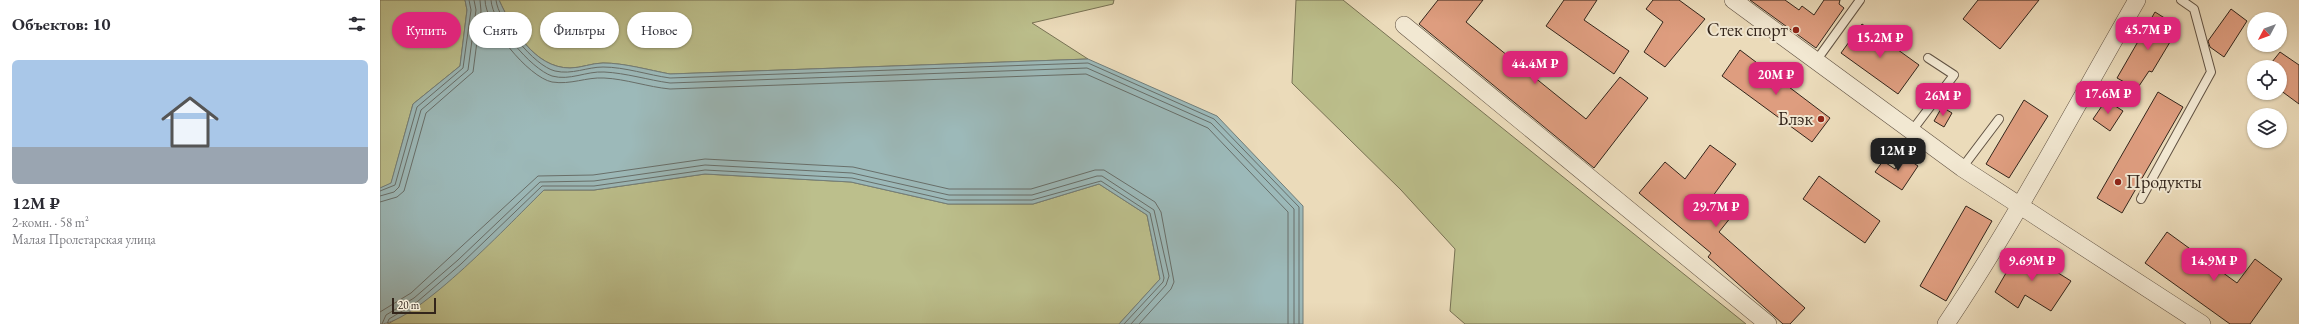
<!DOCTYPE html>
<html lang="ru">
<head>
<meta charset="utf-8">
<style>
  :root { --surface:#fff; --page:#f2f2f3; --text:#2b2b33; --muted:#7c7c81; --accent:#db2777 }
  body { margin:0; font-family:"EB Garamond",serif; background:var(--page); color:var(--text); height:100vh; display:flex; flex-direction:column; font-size:15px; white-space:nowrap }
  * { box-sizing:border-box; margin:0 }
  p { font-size:13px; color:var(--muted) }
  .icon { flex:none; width:22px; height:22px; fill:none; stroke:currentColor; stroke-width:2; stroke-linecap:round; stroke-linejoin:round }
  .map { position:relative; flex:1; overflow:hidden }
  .panel { display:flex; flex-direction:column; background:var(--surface); width:380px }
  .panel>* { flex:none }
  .banner { position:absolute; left:12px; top:12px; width:380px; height:36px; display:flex; gap:8px }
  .needle { width:26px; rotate:229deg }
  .tools { position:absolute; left:1867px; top:12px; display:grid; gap:8px }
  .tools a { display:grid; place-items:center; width:40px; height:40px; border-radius:50%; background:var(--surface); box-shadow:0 1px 3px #0004; font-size:20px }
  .scale { position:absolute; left:12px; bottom:10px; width:44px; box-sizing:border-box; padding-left:4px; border:2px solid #33251b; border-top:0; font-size:11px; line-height:14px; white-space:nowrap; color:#33251b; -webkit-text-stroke:3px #f2e8d2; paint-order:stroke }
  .price { position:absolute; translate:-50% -34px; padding:0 9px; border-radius:8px; background:var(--accent); color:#fff; font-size:13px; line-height:26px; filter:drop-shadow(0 1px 2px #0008) }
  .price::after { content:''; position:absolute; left:50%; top:24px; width:12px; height:9px; margin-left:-6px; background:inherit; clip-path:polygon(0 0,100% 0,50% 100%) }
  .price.active { background:#222; color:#fff }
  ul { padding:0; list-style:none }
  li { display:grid; align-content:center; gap:8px; height:212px; padding:0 12px }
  li span { display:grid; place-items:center; height:124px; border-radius:6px; color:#555 }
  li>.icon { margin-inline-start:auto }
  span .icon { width:72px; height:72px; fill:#fffc; stroke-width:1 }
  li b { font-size:17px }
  h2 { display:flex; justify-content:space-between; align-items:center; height:48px; padding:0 12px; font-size:17px }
  .pill { padding:0 14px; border-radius:18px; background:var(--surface); box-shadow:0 1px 3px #0004; font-size:14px; line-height:36px }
  .pill.active { background:var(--accent); color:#fff }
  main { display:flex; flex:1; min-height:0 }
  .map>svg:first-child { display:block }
</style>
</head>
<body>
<main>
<section class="panel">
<h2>Объектов: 10<svg class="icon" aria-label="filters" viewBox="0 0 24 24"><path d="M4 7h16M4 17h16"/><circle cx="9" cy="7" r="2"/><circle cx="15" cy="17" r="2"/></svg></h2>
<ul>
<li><span style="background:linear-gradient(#a9c7e8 70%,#9aa5b1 0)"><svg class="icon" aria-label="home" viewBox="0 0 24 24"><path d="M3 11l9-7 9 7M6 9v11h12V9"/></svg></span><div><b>12M ₽</b><p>2-комн. · 58 m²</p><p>Малая Пролетарская улица</p></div></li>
</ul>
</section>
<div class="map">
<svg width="1919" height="324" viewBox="0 0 1919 324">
  <rect width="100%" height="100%" fill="#ebdbba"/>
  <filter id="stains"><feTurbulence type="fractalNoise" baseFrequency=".005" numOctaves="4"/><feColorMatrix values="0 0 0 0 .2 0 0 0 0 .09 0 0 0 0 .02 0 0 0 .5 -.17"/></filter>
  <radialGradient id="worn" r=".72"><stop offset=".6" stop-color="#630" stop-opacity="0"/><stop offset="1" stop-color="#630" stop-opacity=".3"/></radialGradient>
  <g fill="#bcbf8c" stroke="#787254">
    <polygon points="0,0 85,0 87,10 80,66 33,104 11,184 0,188"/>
    <path d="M119,0H734L733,4L652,23L708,59L290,74C269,70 243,63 223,63C212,63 201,68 190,68C154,68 132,28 119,0Z"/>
    <polygon points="916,0 963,0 1366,324 1085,324 1070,311 1075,249 1021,190 912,83"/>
    <polygon points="325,174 471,182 568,204 653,204 719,184 767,215 780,279 739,324 8,324 39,305 84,267 164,190 214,190"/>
  </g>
  <path fill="#9cb9b9" stroke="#727e7a" d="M85,0H119C132,28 154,68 190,68C201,68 212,63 223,63C245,63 268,70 290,74L708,59L837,116L923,206V324H739L780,279L767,215L719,184L653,204H568L471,182L325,174L214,190H164C135,218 36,324 0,324V188L11,183L33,104L80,66L87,10Z"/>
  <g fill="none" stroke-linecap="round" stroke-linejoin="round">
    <g stroke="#686f6a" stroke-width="1">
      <path d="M105,0C105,24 148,77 172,82C191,85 206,77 224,78C246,79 268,87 290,89L706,74L828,128L908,212V324"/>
      <path d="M111,0C112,23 151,69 172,76C190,81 206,71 224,72C246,73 268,80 290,83L707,68L831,123L914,209V324"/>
      <path d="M116,0C118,21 154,66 175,71C192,75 207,67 223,67C245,67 268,75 290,78L708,63L834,119L919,207V324"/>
      <polyline points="0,191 15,185 37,107 83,68 91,10 89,0"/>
      <polyline points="0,196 14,192 19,187 41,110 88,70 96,10 94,0"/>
      <polyline points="0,202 17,197 24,191 46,113 93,72 101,11 100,0"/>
      <polyline points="0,312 31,293 158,176 213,175 325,159 473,167 569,189 651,189 715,170 724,170 775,202 781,212 794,282 791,289 759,324"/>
      <polyline points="2,324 6,315 34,298 78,260 160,182 214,181 325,165 472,173 569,195 652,195 717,176 722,176 774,210 789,276 786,285 751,324"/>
      <polyline points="7,324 9,319 37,302 81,264 162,186 214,186 325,170 472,178 568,200 652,200 721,181 770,213 784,278 783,282 744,324"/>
    </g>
  </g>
  <g fill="#de9d7f" stroke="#33251b">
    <polygon points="1058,0 1103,0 1086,22 1206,119 1240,77 1268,98 1214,168 1039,24"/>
    <polygon points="1184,0 1217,0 1204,20 1249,51 1234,74 1166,26"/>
    <polygon points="1273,0 1299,0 1325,19 1285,67 1264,52 1283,22 1266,9"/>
    <polygon points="1370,0 1405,0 1419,10 1422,6 1434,15 1444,0 1460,0 1459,4 1464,8 1436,48"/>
    <polygon points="1598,0 1659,0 1620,49 1583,19"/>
    <polygon points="1851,9 1867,21 1844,57 1830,47 1828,41"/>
    <polygon points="1775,12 1799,27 1772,72 1769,71 1757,89 1737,78"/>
    <polygon points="1482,24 1539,65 1518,94 1461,53"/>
    <polygon points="1360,50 1450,118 1432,142 1342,76"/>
    <polygon points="1900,52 1919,65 1919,104 1900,90 1900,67 1888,67"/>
    <polygon points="1778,92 1803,107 1742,213 1717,198"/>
    <polygon points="1644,100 1668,116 1629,178 1606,164"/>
    <polygon points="1726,100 1743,111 1730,131 1713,119"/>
    <polygon points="1562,107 1572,113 1564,127 1554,121"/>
    <polygon points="1330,145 1356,164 1330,200 1351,217 1339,232 1425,308 1410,324 1403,324 1328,257 1331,253 1259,193 1285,162 1305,179"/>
    <polygon points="1523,156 1538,166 1522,190 1495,172 1503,161 1515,169"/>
    <polygon points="1439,176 1500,221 1485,243 1423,199"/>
    <polygon points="1586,206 1612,221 1566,301 1540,286"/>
    <polygon points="1787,232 1857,283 1875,259 1902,279 1870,324 1850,324 1765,263"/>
    <polygon points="1640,249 1691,281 1671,311 1645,295 1638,308 1615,292"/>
  </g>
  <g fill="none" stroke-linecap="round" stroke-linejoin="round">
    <defs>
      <g id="lane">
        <polyline points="1436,61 1480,0"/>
        <polyline points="1531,132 1574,75 1548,58"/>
        <polyline points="1582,168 1619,119"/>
        <polyline points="1761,199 1831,72 1814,9 1801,0"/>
      </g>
      <g id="street">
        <polyline points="1353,0 1582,168 1822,324"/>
        <polyline points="1024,25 1388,324"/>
        <path d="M1566,324C1636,220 1694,109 1757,0"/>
      </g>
    </defs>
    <use href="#lane" stroke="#615243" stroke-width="10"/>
    <use href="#street" stroke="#615243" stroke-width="18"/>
    <use href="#lane" stroke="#f2e8d2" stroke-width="8"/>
    <use href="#street" stroke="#f2e8d2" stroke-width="17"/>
  </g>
  <g fill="#8f2418" stroke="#f2e8d2" stroke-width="1.5">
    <circle cx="1416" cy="30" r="4"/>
    <circle cx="1441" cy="119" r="4"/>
    <circle cx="1738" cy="182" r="4"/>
  </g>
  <g text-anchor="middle" stroke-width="4" stroke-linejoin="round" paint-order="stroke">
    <g font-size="18" fill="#33251b" stroke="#f2e8d2" text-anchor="end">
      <text x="1408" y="36">Стек спорт</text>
      <text x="1433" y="125">Блэк</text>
      <text x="1746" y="188" text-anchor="start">Продукты</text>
    </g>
  </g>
  <rect width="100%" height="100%" filter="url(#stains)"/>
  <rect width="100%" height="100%" fill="url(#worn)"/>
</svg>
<div class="tools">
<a><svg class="needle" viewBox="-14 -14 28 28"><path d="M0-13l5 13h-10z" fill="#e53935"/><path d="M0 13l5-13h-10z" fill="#7c7c81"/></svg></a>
<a><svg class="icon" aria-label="locate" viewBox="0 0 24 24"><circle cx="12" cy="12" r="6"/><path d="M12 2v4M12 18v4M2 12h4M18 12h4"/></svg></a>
<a><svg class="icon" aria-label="layers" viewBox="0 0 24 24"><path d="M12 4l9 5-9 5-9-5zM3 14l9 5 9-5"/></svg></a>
</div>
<div class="scale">20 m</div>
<b class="price" style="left:1768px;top:51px">45.7M ₽</b>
<b class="price" style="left:1500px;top:59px">15.2M ₽</b>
<b class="price" style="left:1155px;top:85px">44.4M ₽</b>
<b class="price" style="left:1396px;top:96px">20M ₽</b>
<b class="price" style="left:1728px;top:115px">17.6M ₽</b>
<b class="price" style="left:1563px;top:117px">26M ₽</b>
<b class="price active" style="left:1518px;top:172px">12M ₽</b>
<b class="price" style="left:1336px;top:228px">29.7M ₽</b>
<b class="price" style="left:1652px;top:282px">9.69M ₽</b>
<b class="price" style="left:1834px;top:282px">14.9M ₽</b>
<div class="banner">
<a class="pill active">Купить</a>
<a class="pill">Снять</a>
<a class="pill">Фильтры</a>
<a class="pill">Новое</a>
</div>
</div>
</main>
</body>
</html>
